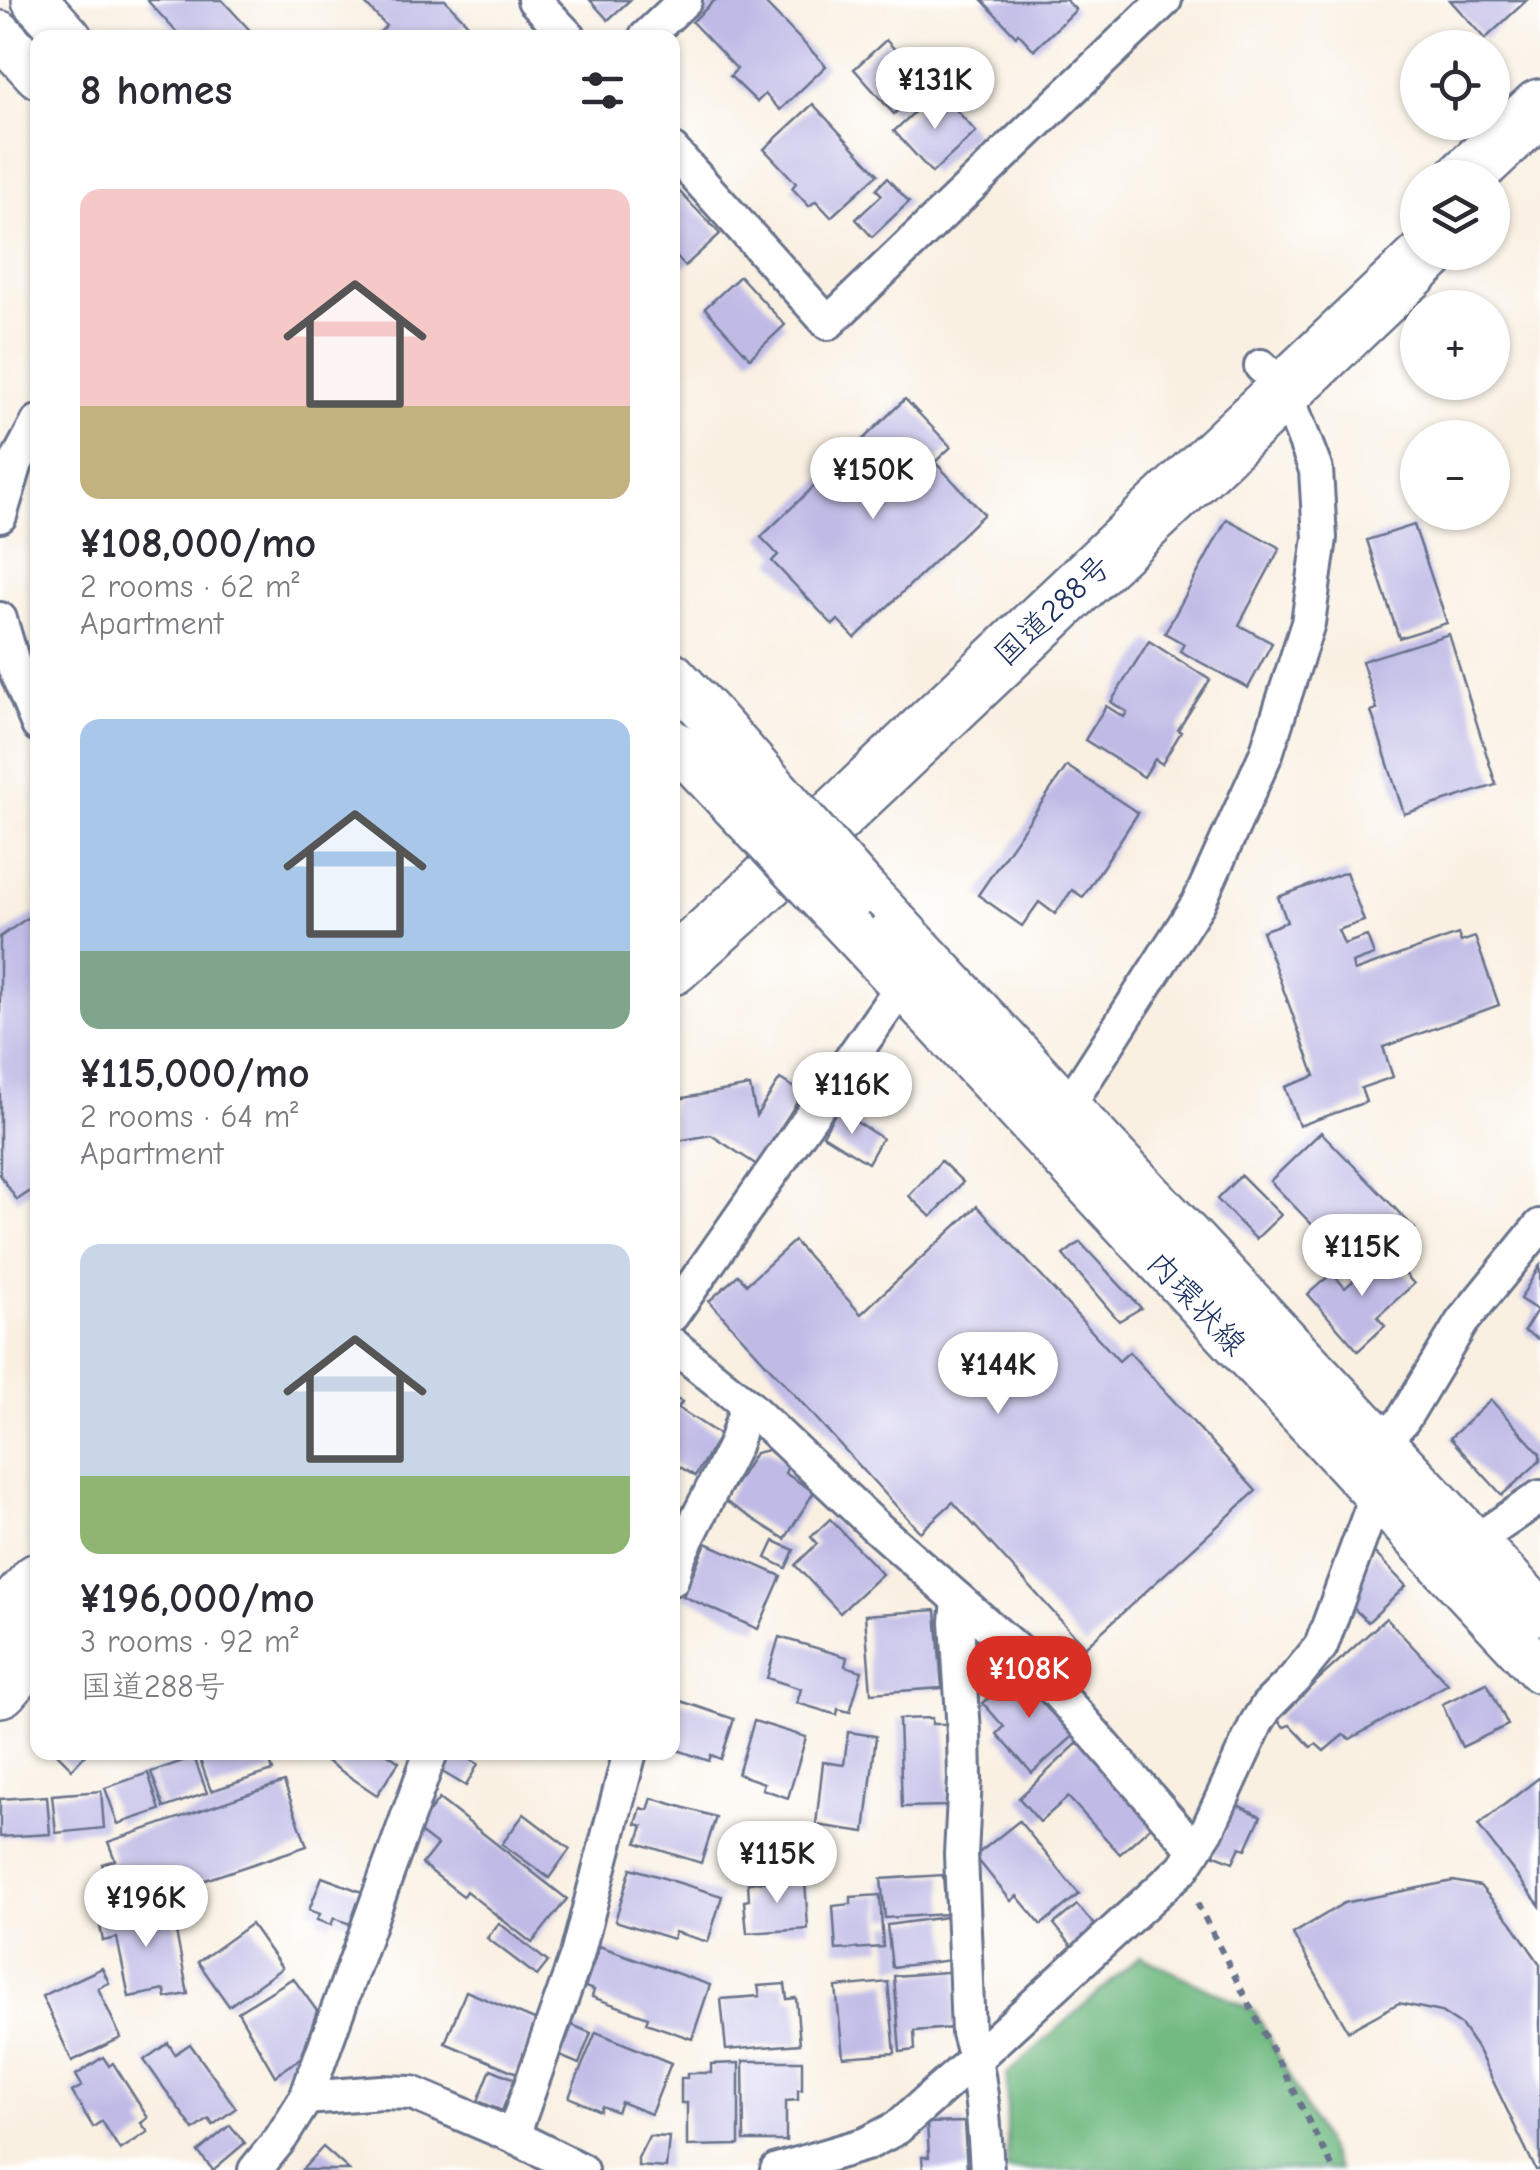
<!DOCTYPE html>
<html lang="en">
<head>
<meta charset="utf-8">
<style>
  :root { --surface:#fff; --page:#f2f2f3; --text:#2b2b33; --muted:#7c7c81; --accent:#d93025 }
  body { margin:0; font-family:"Comic Neue","Klee One",sans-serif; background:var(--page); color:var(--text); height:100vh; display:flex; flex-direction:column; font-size:38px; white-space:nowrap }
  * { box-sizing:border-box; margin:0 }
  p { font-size:32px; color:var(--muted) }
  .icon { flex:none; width:55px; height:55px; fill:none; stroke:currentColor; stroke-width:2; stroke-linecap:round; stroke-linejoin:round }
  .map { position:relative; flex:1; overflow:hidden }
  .side { position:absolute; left:30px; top:30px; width:650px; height:1730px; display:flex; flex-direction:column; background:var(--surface); border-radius:20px; box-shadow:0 2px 8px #0004 }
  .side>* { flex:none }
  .fabs { position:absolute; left:1400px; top:30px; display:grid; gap:20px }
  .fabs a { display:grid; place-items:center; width:110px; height:110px; border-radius:50%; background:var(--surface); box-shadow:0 2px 8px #0004; font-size:50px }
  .price { position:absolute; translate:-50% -85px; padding:0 22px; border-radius:35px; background:#fff; color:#222; font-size:32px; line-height:65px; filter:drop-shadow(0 2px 5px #0008) }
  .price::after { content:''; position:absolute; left:50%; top:60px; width:30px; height:22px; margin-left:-15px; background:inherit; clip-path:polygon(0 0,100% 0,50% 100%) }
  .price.active { background:var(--accent); color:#fff }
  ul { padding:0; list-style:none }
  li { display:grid; align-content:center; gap:20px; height:530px; padding:0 50px }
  li span { display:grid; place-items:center; height:310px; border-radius:20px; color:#555 }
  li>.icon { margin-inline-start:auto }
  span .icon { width:180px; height:180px; fill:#fffc; stroke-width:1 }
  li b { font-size:42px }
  h2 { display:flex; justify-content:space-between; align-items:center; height:120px; padding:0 50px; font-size:42px }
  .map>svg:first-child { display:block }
</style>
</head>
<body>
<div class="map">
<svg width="1540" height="2170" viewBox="0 0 1540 2170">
  <rect width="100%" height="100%" fill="#fff"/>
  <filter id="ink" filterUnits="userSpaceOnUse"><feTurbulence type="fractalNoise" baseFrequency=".01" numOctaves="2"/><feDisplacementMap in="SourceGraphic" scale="20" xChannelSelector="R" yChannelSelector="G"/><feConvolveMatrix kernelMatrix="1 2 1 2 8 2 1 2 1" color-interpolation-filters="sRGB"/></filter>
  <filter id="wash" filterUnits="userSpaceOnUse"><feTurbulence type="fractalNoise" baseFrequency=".0048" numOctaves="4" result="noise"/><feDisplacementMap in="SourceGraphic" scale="40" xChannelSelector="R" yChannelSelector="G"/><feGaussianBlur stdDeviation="2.25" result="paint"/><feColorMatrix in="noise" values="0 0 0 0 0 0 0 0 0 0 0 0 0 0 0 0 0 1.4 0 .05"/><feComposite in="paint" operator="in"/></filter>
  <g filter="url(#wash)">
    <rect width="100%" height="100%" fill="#f9f0e2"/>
    <polygon fill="#71ba81" stroke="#467470" stroke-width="2.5" points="1140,1956 1255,2011 1338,2170 1007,2170 1007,2074"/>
    <g id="blocks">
      <g fill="#c0bbe6">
        <polygon points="147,0 222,0 257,38 182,38"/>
        <polygon points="362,0 445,0 467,23 451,38 380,38 377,35 386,26"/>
        <polygon points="590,0 630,0 608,20"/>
        <polygon points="715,0 762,0 826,66 780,110 765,94 757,102 730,76 737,69 692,22"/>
        <polygon points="982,0 1066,0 1076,10 1034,50 1018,33 1016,36"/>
        <polygon points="1450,0 1527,0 1485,39"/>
        <polygon points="886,40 927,84 894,114 854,69"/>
        <polygon points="938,90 976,132 932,173 894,131"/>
        <polygon points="813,104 878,174 831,217 816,201 809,206 792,188 796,183 764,149"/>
        <polygon points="887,178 909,202 872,237 856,219 882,195 876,189"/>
        <polygon points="672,184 720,234 685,266 672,252"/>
        <polygon points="740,276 785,325 750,358 705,308"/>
        <polygon points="905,399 951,447 935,462 984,514 855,638 838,620 833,625 772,561 778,555 761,537"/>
        <polygon points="1227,519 1280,548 1239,625 1272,643 1248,688 1180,651 1184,644 1165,633"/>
        <polygon points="1414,525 1447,623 1399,638 1367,540"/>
        <polygon points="1449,634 1496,785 1404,814 1371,711 1377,709 1362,661"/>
        <polygon points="1149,641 1210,680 1178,730 1181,732 1162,764 1155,759 1144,777 1085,740 1106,706 1124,717 1127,712 1111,702"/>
        <polygon points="1067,766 1138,813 1083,897 1072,890 1055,914 1039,902 1022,926 978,895"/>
        <polygon points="1346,872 1364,921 1338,930 1344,944 1367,936 1374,955 1352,963 1354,971 1458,934 1461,942 1475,937 1499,1005 1383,1047 1393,1077 1361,1088 1366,1102 1299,1126 1285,1087 1315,1076 1262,931 1287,922 1278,897"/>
        <polygon points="33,914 38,921 38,1186 17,1200 0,1175 0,937"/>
        <polygon points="780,1079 803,1093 757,1165 711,1135 672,1142 672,1100 750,1086 756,1116"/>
        <polygon points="837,1110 882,1138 868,1163 823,1135"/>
        <polygon points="1321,1132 1415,1229 1393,1250 1383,1239 1354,1268 1270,1181"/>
        <polygon points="941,1161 963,1182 931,1217 909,1196"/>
        <polygon points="1241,1175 1281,1215 1256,1239 1217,1199"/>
        <polygon points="977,1206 1119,1361 1129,1352 1256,1491 1085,1647 953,1502 920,1532 709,1301 738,1275 747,1284 794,1241 861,1314"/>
        <polygon points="1080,1242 1141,1308 1119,1321 1063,1255"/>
        <polygon points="1386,1252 1414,1284 1377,1317 1385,1326 1358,1351 1308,1294 1332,1273 1345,1288"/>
        <polygon points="1540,1265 1540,1340 1524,1331 1537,1310 1520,1299"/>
        <polygon points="672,1396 682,1402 678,1408 720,1435 695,1476 672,1462"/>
        <polygon points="1491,1400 1540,1454 1540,1461 1502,1495 1450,1438"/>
        <polygon points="768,1450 789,1464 785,1473 814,1492 785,1539 725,1501 755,1453"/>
        <polygon points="830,1519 882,1574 840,1613 795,1565 817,1544 811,1537"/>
        <polygon points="774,1541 794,1550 786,1568 766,1558"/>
        <polygon points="706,1543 781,1576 758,1629 683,1596"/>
        <polygon points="1373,1551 1406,1586 1368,1622 1349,1604"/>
        <polygon points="936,1610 942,1688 871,1693 865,1615"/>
        <polygon points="1386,1618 1448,1684 1350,1739 1343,1735 1324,1751 1316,1744 1311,1747 1290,1725 1284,1727 1276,1718"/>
        <polygon points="779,1637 847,1657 845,1666 862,1671 850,1712 838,1709 837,1715 797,1703 801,1689 767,1678"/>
        <polygon points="1023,1668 1078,1732 1032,1773 997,1734 1004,1727 983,1703"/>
        <polygon points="1487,1683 1508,1725 1462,1747 1442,1704"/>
        <polygon points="672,1698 734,1719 721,1759 711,1755 709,1761 672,1748"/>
        <polygon points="932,1718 932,1724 946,1724 949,1806 902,1807 899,1719"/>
        <polygon points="754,1721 806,1737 788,1798 762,1789 764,1783 738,1774"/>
        <polygon points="848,1732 876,1736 865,1832 816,1825 823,1762 844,1765"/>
        <polygon points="1084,1737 1159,1819 1120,1854 1068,1797 1040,1822 1019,1798"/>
        <polygon points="55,1752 88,1752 72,1769"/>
        <polygon points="204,1752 267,1752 273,1771 211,1791 198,1754"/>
        <polygon points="321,1752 385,1752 399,1762 377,1795 319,1756"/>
        <polygon points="448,1752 457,1752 478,1764 466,1786 439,1770"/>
        <polygon points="194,1757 207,1793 164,1808 151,1772"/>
        <polygon points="148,1773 160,1810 118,1824 105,1788"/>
        <polygon points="1540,1777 1540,1906 1478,1825"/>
        <polygon points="284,1782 307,1846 178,1889 174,1876 113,1897 102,1864 115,1860 108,1842"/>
        <polygon points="101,1791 104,1828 56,1833 52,1795"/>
        <polygon points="47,1796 50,1834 0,1837 0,1799"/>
        <polygon points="652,1798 716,1817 701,1863 637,1843 643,1826 636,1824 641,1808 648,1810"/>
        <polygon points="439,1799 567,1899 532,1943 466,1891 463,1896 422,1864 437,1845 416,1829"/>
        <polygon points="1235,1804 1261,1816 1246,1849 1240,1847 1233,1862 1213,1854"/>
        <polygon points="524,1814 570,1849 549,1878 502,1844"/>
        <polygon points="1019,1821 1079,1894 1041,1925 1017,1896 1011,1901 975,1856"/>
        <polygon points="631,1868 722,1896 708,1942 675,1932 673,1939 615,1921"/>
        <polygon points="943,1875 946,1914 885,1918 881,1879"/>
        <polygon points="322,1877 362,1892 350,1924 334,1918 331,1925 317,1920 320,1914 309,1910"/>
        <polygon points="805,1879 808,1929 747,1933 744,1901 749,1900 748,1883"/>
        <polygon points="1453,1881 1480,1886 1511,1922 1540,1964 1540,2170 1536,2170 1477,2048 1462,2026 1441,2012 1399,2003 1348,2031 1293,1934 1344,1903"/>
        <polygon points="880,1895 883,1947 836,1950 833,1906 851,1904 851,1897"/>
        <polygon points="130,1905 131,1910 151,1907 152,1915 172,1911 188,1994 166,1998 165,1990 129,1997 117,1938 103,1941 97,1911"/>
        <polygon points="1077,1905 1096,1927 1072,1946 1054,1924"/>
        <polygon points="946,1917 952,1960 892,1967 887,1925"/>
        <polygon points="499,1923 548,1962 537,1976 487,1938"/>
        <polygon points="251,1924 282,1968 229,2006 198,1962"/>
        <polygon points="599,1946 710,1985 692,2039 646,2023 648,2017 592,1997 594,1990 585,1987"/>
        <polygon points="102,1968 109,1983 98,1988 121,2038 72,2061 42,1996"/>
        <polygon points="959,1971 953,2028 914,2031 915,2050 900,2052 894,1976"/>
        <polygon points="293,1978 317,2011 301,2058 275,2076 238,2012"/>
        <polygon points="888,1982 895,2053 843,2057 836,1987"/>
        <polygon points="785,1984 787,1999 796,1998 800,2044 726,2050 721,1999 760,1996 758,1986"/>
        <polygon points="466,1991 537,2021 517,2073 445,2043"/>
        <polygon points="572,2025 591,2033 579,2064 560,2056"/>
        <polygon points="596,2032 671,2063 651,2114 621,2102 617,2112 602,2106 600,2111 569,2097"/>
        <polygon points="168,2043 175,2054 190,2044 236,2108 213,2125 209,2119 194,2130 144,2060"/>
        <polygon points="103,2057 109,2066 113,2063 148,2118 141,2123 148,2132 120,2150 102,2121 93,2127 72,2092 82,2086 76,2075"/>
        <polygon points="743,2061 802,2061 802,2090 798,2090 798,2100 786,2101 786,2141 744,2141"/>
        <polygon points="739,2063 739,2145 687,2146 687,2103 681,2103 681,2078 687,2078 687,2073 711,2073 711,2064"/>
        <polygon points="491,2069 515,2079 502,2111 478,2101"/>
        <polygon points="964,2122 967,2170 923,2170 922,2157 929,2157 927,2123"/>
        <polygon points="230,2125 245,2143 213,2170 198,2152"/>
        <polygon points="649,2136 669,2137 666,2168 638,2166 638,2158"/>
        <polygon points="323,2147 349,2170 302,2170"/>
      </g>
    </g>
  </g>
  <g filter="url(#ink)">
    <use href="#blocks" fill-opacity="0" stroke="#69738c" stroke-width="2.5"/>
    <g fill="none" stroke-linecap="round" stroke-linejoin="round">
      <defs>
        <g id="street">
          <polyline points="534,0 570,38"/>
          <polyline points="645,38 685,0"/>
          <polyline points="672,150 828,323 1165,0"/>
          <polyline points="0,516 16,463 38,422"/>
          <polyline points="0,619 14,666 38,725"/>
          <polyline points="1057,1123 1199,902 1266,754 1308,623 1320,538 1316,470 1285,390 1261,366"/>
          <polyline points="672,1315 902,986"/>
          <polyline points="672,1344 747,1405 875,1526 1025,1658 1074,1711 1195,1850"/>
          <polyline points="1382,1443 1403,1420 1462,1322 1540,1226"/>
          <polyline points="1474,1542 1540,1497"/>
          <polyline points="672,1579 678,1557 734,1446 747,1405"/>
          <path d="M959,1600L957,1622L964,1733L965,1779L961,1854L968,2033C982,2077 984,2124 987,2170"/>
          <polyline points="306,2098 381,2092 412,2093 513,2136 581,2170"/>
          <polyline points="513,2136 577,1955 630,1752"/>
          <polyline points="255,2170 281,2138 306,2098 431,1752"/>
          <polyline points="777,2170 866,2144 897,2128 976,2058 1183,1868 1207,1831 1257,1722 1267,1706 1294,1679 1321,1646 1376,1496"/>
        </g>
        <g id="secondary">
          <polyline points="35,0 69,38"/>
          <polyline points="0,34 38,75"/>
          <polyline points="672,675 710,715"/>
          <polyline points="865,891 1540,1612"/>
          <polyline points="856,935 1540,1670"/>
        </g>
        <g id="highway">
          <polyline points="1464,178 1540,107"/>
          <polyline points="672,967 747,900 1431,252"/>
          <polyline points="0,1625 38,1581"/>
          <polyline points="0,1689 38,1645"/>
        </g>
      </defs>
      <use href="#street" stroke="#69738c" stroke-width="38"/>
      <use href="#secondary" stroke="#69738c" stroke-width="50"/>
      <use href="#highway" stroke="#69738c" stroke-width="60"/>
      <polyline stroke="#69738c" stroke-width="6" stroke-dasharray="8 8" stroke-linecap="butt" points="1197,1903 1334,2170"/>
      <use href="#street" stroke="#fff" stroke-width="32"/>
      <use href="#secondary" stroke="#fff" stroke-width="45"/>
      <use href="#highway" stroke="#fff" stroke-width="55"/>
      <defs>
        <g id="secondary-bridge">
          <polyline points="710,715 865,891"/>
          <polyline points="677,745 856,935"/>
        </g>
      </defs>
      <use href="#secondary-bridge" stroke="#69738c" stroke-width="50" stroke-linecap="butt"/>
      <use href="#secondary-bridge" stroke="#fff" stroke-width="45"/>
    </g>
  </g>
  <g text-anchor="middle" stroke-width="8" stroke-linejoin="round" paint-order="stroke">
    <g font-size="32" fill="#1b2f5e" stroke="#fff">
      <text transform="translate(1052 610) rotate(-43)" y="11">国道288号</text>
      <text transform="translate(1197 1303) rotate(47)" y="11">内環状線</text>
    </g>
  </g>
</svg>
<div class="fabs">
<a><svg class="icon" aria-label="locate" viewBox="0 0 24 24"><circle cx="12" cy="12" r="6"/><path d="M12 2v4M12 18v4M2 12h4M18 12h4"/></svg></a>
<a><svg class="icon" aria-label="layers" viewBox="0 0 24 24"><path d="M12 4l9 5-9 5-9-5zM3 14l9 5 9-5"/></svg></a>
<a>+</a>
<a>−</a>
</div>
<b class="price" style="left:935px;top:132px">¥131K</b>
<b class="price" style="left:873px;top:522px">¥150K</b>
<b class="price" style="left:852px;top:1137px">¥116K</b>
<b class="price" style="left:1362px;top:1299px">¥115K</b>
<b class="price" style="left:998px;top:1417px">¥144K</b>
<b class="price active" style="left:1029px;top:1721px">¥108K</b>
<b class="price" style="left:777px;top:1906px">¥115K</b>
<b class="price" style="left:146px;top:1950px">¥196K</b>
<section class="side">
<h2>8 homes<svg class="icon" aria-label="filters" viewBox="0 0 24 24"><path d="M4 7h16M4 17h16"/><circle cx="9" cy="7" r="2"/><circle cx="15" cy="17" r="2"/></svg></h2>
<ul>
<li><span style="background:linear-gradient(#f6c9c9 70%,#c2b280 0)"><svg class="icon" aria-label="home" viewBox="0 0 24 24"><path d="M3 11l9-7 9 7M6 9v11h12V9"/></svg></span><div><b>¥108,000/mo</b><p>2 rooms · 62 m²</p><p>Apartment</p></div></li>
<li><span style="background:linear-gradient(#a9c7e8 75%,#7fa58c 0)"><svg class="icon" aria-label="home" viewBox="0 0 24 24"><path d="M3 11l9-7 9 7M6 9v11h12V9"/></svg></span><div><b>¥115,000/mo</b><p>2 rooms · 64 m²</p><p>Apartment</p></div></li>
<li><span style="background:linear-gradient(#c9d6e8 75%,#8fb573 0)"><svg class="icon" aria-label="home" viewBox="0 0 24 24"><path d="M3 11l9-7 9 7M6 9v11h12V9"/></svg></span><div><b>¥196,000/mo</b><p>3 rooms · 92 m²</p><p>国道288号</p></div></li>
</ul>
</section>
</div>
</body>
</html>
